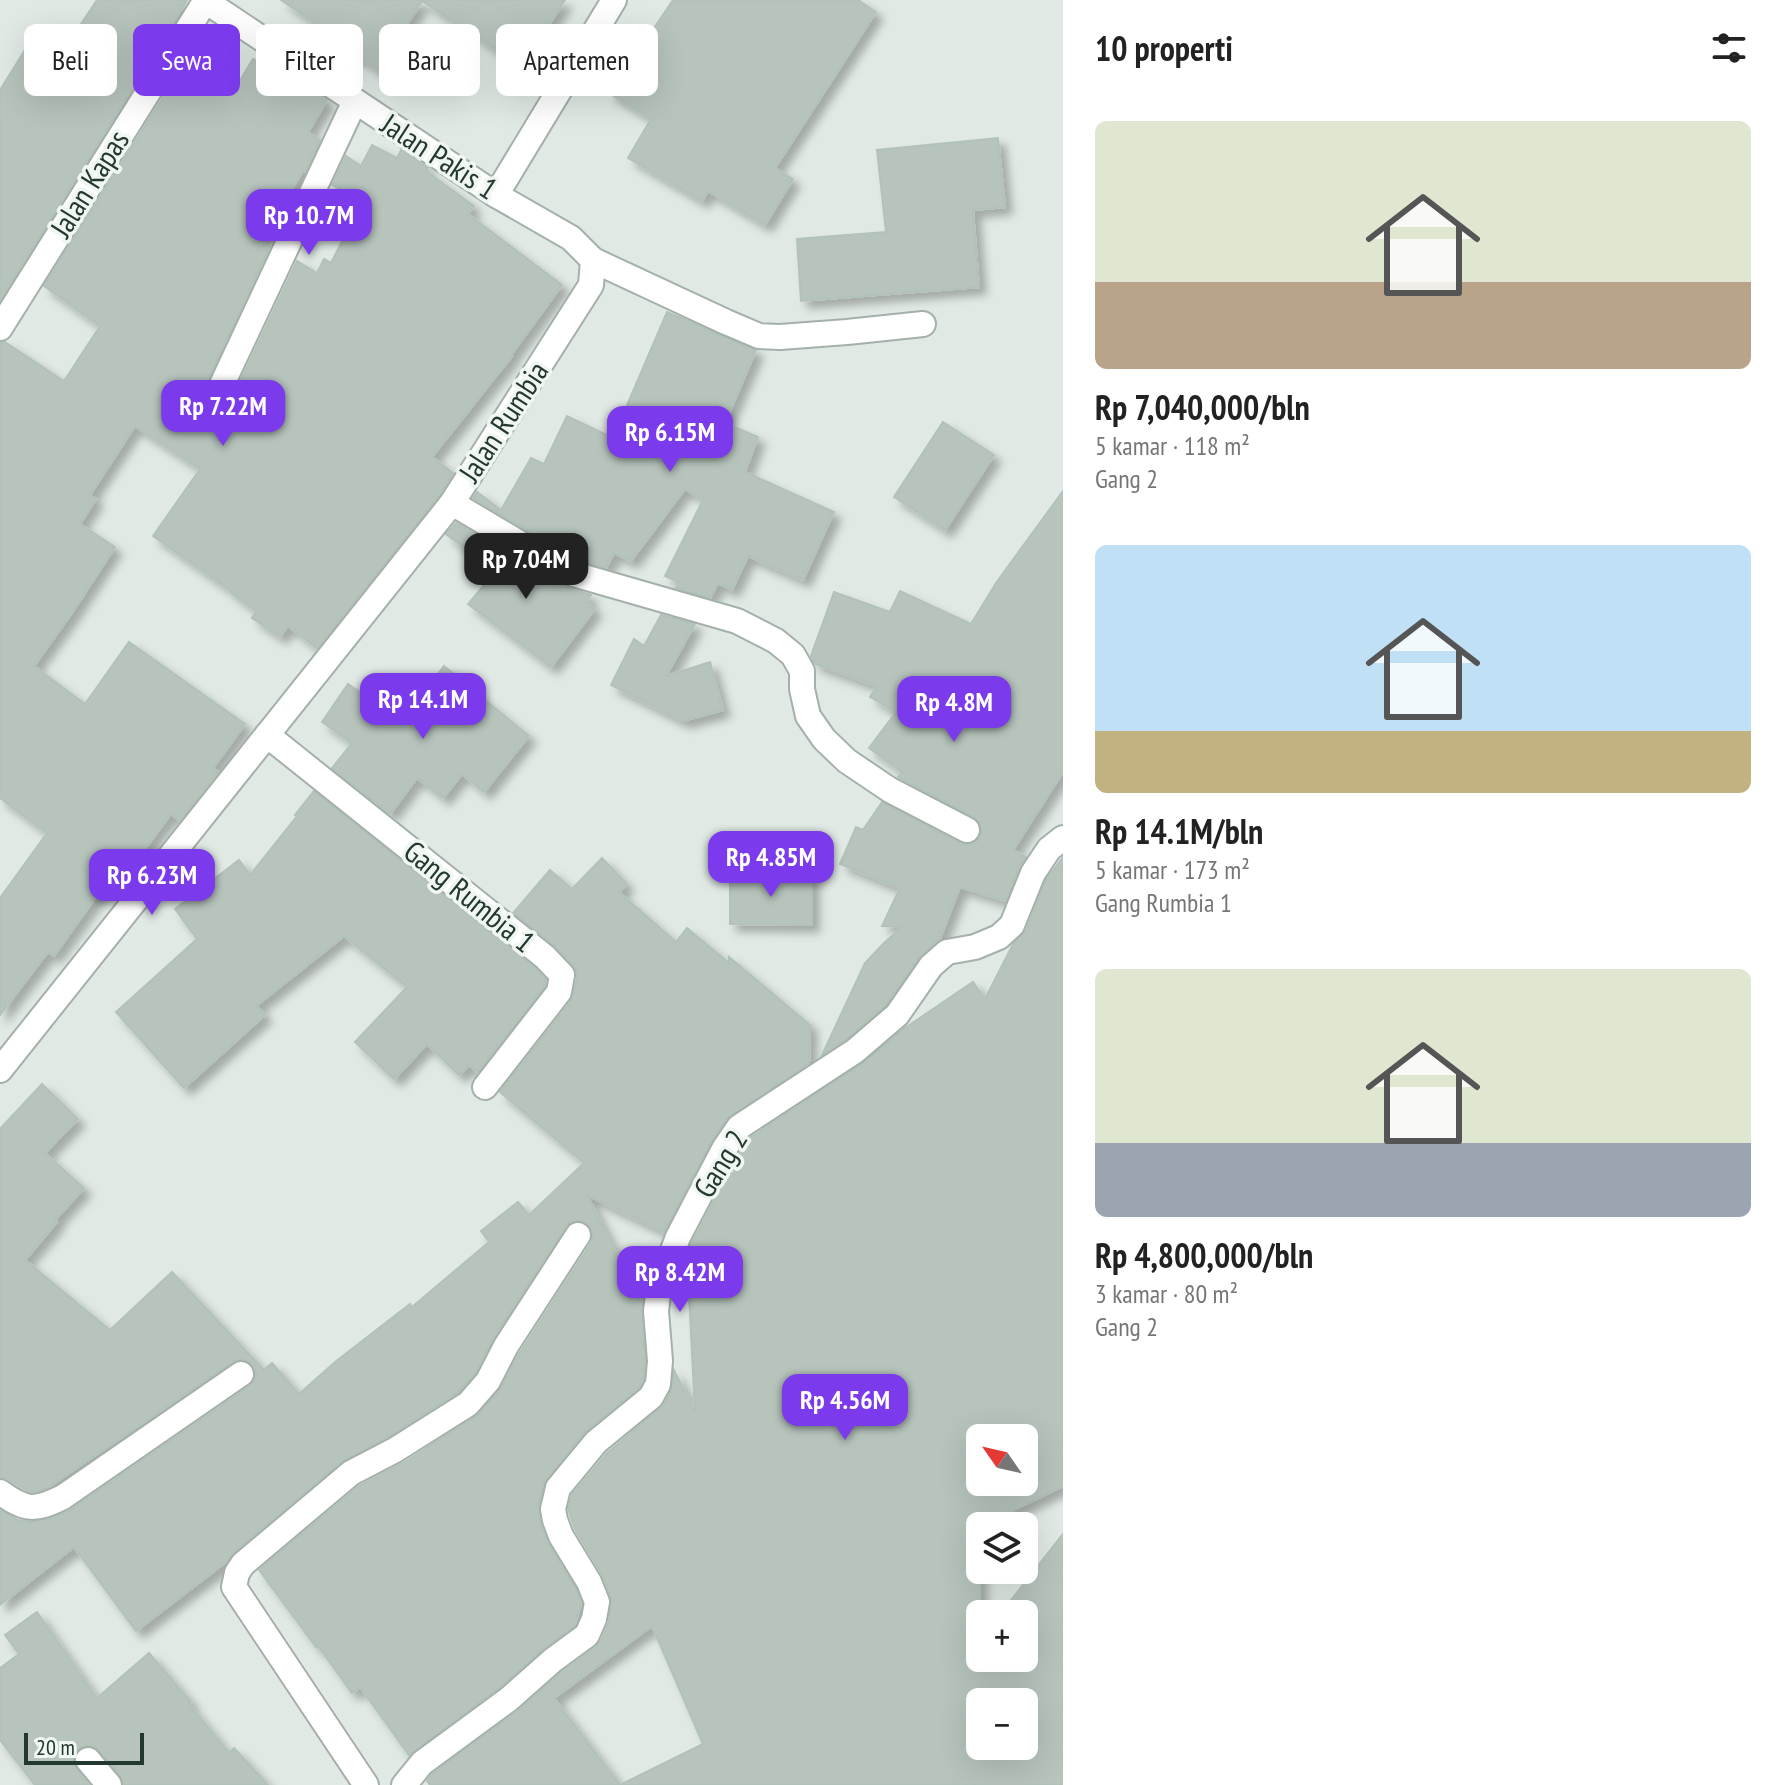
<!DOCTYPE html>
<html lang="id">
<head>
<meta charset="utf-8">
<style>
  :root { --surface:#fff; --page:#f2f2f2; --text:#222; --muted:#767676; --accent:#7c3aed }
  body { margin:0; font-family:"PT Sans Narrow",sans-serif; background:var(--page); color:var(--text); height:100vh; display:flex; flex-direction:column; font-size:30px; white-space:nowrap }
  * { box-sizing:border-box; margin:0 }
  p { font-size:26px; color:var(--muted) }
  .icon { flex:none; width:44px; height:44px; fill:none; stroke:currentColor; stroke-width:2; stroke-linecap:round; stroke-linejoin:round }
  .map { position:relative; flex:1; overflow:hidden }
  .sheet { display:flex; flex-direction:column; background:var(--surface); width:720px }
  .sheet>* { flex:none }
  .banner { position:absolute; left:24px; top:24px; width:760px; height:72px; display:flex; gap:16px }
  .needle { width:52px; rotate:304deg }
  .controls { position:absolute; left:966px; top:1424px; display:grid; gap:16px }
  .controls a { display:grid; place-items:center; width:72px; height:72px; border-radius:12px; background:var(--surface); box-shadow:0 8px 32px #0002; font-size:40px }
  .scale { position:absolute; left:24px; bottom:20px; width:120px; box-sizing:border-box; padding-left:8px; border:4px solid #23382e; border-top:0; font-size:22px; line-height:28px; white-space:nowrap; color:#23382e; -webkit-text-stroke:6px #f0f6f2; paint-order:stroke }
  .price { position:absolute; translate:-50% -68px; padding:0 18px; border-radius:16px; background:var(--accent); color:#fff; font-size:26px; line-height:52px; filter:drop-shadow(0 2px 4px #0008) }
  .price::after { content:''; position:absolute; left:50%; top:48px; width:24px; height:18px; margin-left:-12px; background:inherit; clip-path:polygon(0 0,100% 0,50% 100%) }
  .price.active { background:#222; color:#fff }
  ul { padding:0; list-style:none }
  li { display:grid; align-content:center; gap:16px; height:424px; padding:0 32px }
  li span { display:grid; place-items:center; height:248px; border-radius:12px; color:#555 }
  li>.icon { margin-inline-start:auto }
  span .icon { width:144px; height:144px; fill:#fffc; stroke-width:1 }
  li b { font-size:34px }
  h2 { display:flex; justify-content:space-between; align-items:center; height:96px; padding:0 32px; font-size:34px }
  .pill { padding:0 28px; border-radius:12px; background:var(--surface); box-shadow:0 8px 32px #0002; font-size:28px; line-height:72px }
  .pill.active { background:var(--accent); color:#fff }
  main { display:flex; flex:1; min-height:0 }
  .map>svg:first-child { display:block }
</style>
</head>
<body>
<main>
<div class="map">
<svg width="1063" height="1785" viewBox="0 0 1063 1785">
  <defs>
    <filter id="shadow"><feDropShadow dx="7" dy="7" stdDeviation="4" flood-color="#0004"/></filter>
  </defs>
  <rect width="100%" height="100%" fill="#e0e9e4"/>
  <g fill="#b6c4bc" stroke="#b3c2b9" stroke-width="2" fill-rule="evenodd" filter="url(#shadow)">
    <polygon points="97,0 187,0 0,300 0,90 25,50 52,67"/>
    <polygon points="281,0 565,0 522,67 422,1 378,70 354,55 343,74 298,45 313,22"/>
    <polygon points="673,0 858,0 876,12 775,168 793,179 765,225 708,191 702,201 628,158 651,119 609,93 639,44 642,46"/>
    <polygon points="189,56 236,87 253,59 279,75 282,70 327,100 308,132 320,140 305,172 303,171 261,240 270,246 204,387 203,395 206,402 211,406 220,408 227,405 232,399 297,261 317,273 324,259 331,263 363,200 332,185 346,156 361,166 372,145 397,158 401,150 428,168 426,171 474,206 468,214 562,285 511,355 512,356 432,457 453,473 440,494 317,648 288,626 280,637 252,618 256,611 230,592 231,591 153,536 200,469 135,426 90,495 96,499 80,524 115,547 72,613 34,666 85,704 129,642 245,724 213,768 218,772 180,821 171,814 122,880 113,873 54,956 48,952 0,1015 0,898 47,833 0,798 0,343 5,342 64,381 100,326 44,286"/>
    <polygon points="998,138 1005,207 973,210 979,287 801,301 797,239 886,232 877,150"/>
    <polygon points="667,312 756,350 725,423 758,437 745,472 834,512 803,580 748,556 732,590 718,583 710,598 676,588 679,582 665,576 703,500 685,489 631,561 614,553 606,568 576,559 473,498 477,492 501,510 531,458 544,464 567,416 613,438"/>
    <polygon points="943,422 994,455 945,530 894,497"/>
    <polygon points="1063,491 1063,772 1013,850 1026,857 1019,867 1006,901 960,887 940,939 919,957 886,1005 846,1039 822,1055 865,963 884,943 902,927 882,926 900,888 840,864 856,827 863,830 882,802 961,844 967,845 974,843 980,838 982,830 980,823 974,817 898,777 902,772 869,748 896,712 870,697 877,686 815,664 811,656 834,592 890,612 900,591 971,624 996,583"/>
    <polygon points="456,523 562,586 591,595 586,602 595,609 551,667 468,604 496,571 446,534"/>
    <polygon points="661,615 695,624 666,676 710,662 723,710 683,721 611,685 634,639 644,646"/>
    <polygon points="444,666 529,736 484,792 462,774 443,798 417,778 390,814 332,768 352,743 322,722 348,684 402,722"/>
    <polygon points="314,791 535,968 546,980 545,986 477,1072 469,1065 459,1075 427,1044 394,1079 355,1042 407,987 344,936 256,1006 265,1015 184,1088 116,1012 197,939 175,909 239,860 250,875 297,816 295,815"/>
    <path d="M1063,857V1486L980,1526V1658H1024V1614H1000L1063,1534V1785H430L427,1781L432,1774L518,1711L562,1672L596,1647L601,1641L609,1622L611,1597L602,1574L575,1529L568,1509L572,1495L607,1453L664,1405L671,1391L674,1370L695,1412L687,1256L692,1243L737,1157L750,1138L863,1063L905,1028L973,982L985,999L1013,944L1026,931L1046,880ZM980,1438H1024V1482H980ZM652,1626L703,1744L620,1785L554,1698ZM980,1702H1024V1746H980Z"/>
    <polygon points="602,858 627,884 619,892 676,942 687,928 729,963 729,957 810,1025 809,1063 727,1119 711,1142 664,1232 587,1195 642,1305 645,1361 643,1380 639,1387 584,1432 543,1485 538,1506 540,1523 548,1544 576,1589 581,1604 575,1625 543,1649 500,1687 409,1755 360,1687 352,1693 318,1646 316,1647 259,1570 359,1486 403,1463 479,1414 501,1388 519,1354 591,1243 593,1235 591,1228 585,1222 578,1220 571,1222 565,1227 493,1338 476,1373 458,1392 388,1437 341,1462 233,1553 226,1562 136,1631 74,1547 0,1605 0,1510 18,1520 31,1522 49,1519 69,1511 250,1386 254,1381 256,1374 254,1366 248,1361 241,1359 232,1362 47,1488 36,1492 28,1491 8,1479 0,1477 0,1129 42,1084 78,1119 45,1153 84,1188 55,1220 57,1222 25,1260 110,1330 172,1272 264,1370 272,1363 299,1394 335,1362 410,1304 412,1307 489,1242 481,1231 518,1202 529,1215 584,1163 500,1092 571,1001 577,978 576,971 573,965 556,947 513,913 550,870 572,889"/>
    <polygon points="730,873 812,874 812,925 730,924"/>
    <polygon points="37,1612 97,1698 149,1653 191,1702 189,1704 229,1753 234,1748 268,1785 124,1785 120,1775 99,1750 94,1746 86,1745 78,1749 74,1754 73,1762 77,1770 89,1785 35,1785 0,1740 0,1668 19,1654 5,1635"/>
  </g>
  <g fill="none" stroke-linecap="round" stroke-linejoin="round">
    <defs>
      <g id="street">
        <polyline points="204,0 496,195 571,238 593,260 726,322 759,336 780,337 847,332 923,324"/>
        <polyline points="496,195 614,0"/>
        <polyline points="0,328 206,0"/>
        <polyline points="218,393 355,101"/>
        <polyline points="452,503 570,573 737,621 776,641 793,655 802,671 802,689 808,716 824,739 847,761 890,790 967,830"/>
        <polyline points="267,735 545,957 562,975 559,992 485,1087"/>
        <polyline points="0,1070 452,503 591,285 593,260"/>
        <path d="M0,1492C26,1511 35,1511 63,1497L241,1374"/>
        <polyline points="88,1760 109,1785"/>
        <polyline points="366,1785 234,1587 237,1573 243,1564 351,1473 395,1450 468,1404 488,1381 506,1346 578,1235"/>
        <polyline points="404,1785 422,1763 509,1699 553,1660 587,1635 594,1619 597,1602 589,1582 561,1536 555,1520 553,1509 558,1488 596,1442 651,1397 658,1384 660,1361 656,1311 659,1287 678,1237 724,1149 739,1127 855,1051 897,1015 931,966 947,952 975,947 999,937 1012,925 1033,873 1049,849 1063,838"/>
      </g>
    </defs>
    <use href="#street" stroke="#a4b0aa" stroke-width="28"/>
    <use href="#street" stroke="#fff" stroke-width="24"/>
  </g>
  <g text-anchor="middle" stroke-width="7" stroke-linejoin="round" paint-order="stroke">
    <g font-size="30" fill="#23382e" stroke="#f0f6f2">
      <text transform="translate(439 157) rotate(33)" y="10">Jalan Pakis 1</text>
      <text transform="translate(90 184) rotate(-58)" y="10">Jalan Kapas</text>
      <text transform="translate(504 422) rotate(-57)" y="10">Jalan Rumbia</text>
      <text transform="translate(469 897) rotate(39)" y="10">Gang Rumbia 1</text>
      <text transform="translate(721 1164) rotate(-58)" y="10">Gang 2</text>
    </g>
  </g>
</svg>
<div class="controls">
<a><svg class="needle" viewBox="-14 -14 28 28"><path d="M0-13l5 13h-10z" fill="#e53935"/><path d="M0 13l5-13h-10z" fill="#767676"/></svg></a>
<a><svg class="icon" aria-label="layers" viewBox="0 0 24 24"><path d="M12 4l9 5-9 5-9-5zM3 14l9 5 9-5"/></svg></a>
<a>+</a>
<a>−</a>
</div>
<div class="scale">20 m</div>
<b class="price" style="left:309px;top:257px">Rp 10.7M</b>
<b class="price" style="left:223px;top:448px">Rp 7.22M</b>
<b class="price" style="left:670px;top:474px">Rp 6.15M</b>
<b class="price active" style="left:526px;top:601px">Rp 7.04M</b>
<b class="price" style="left:423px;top:741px">Rp 14.1M</b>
<b class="price" style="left:954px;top:744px">Rp 4.8M</b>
<b class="price" style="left:771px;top:899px">Rp 4.85M</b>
<b class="price" style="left:152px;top:917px">Rp 6.23M</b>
<b class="price" style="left:680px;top:1314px">Rp 8.42M</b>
<b class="price" style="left:845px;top:1442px">Rp 4.56M</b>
<div class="banner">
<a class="pill">Beli</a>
<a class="pill active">Sewa</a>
<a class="pill">Filter</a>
<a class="pill">Baru</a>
<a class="pill">Apartemen</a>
</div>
</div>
<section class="sheet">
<h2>10 properti<svg class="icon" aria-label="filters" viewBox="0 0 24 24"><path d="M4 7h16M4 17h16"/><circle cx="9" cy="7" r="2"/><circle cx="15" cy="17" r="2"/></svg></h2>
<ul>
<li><span style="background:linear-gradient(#dfe7d0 65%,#b9a48a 0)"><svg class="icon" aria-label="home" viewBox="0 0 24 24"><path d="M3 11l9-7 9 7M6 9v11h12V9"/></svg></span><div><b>Rp 7,040,000/bln</b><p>5 kamar · 118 m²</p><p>Gang 2</p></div></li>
<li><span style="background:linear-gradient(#bfe0f5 75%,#c2b280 0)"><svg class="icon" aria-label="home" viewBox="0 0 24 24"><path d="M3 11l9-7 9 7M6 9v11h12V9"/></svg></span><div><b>Rp 14.1M/bln</b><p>5 kamar · 173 m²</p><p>Gang Rumbia 1</p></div></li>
<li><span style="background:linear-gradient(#dfe7d0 70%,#9aa5b1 0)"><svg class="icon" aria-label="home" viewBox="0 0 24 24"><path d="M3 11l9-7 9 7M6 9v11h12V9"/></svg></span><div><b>Rp 4,800,000/bln</b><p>3 kamar · 80 m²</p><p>Gang 2</p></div></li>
</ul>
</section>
</main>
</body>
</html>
